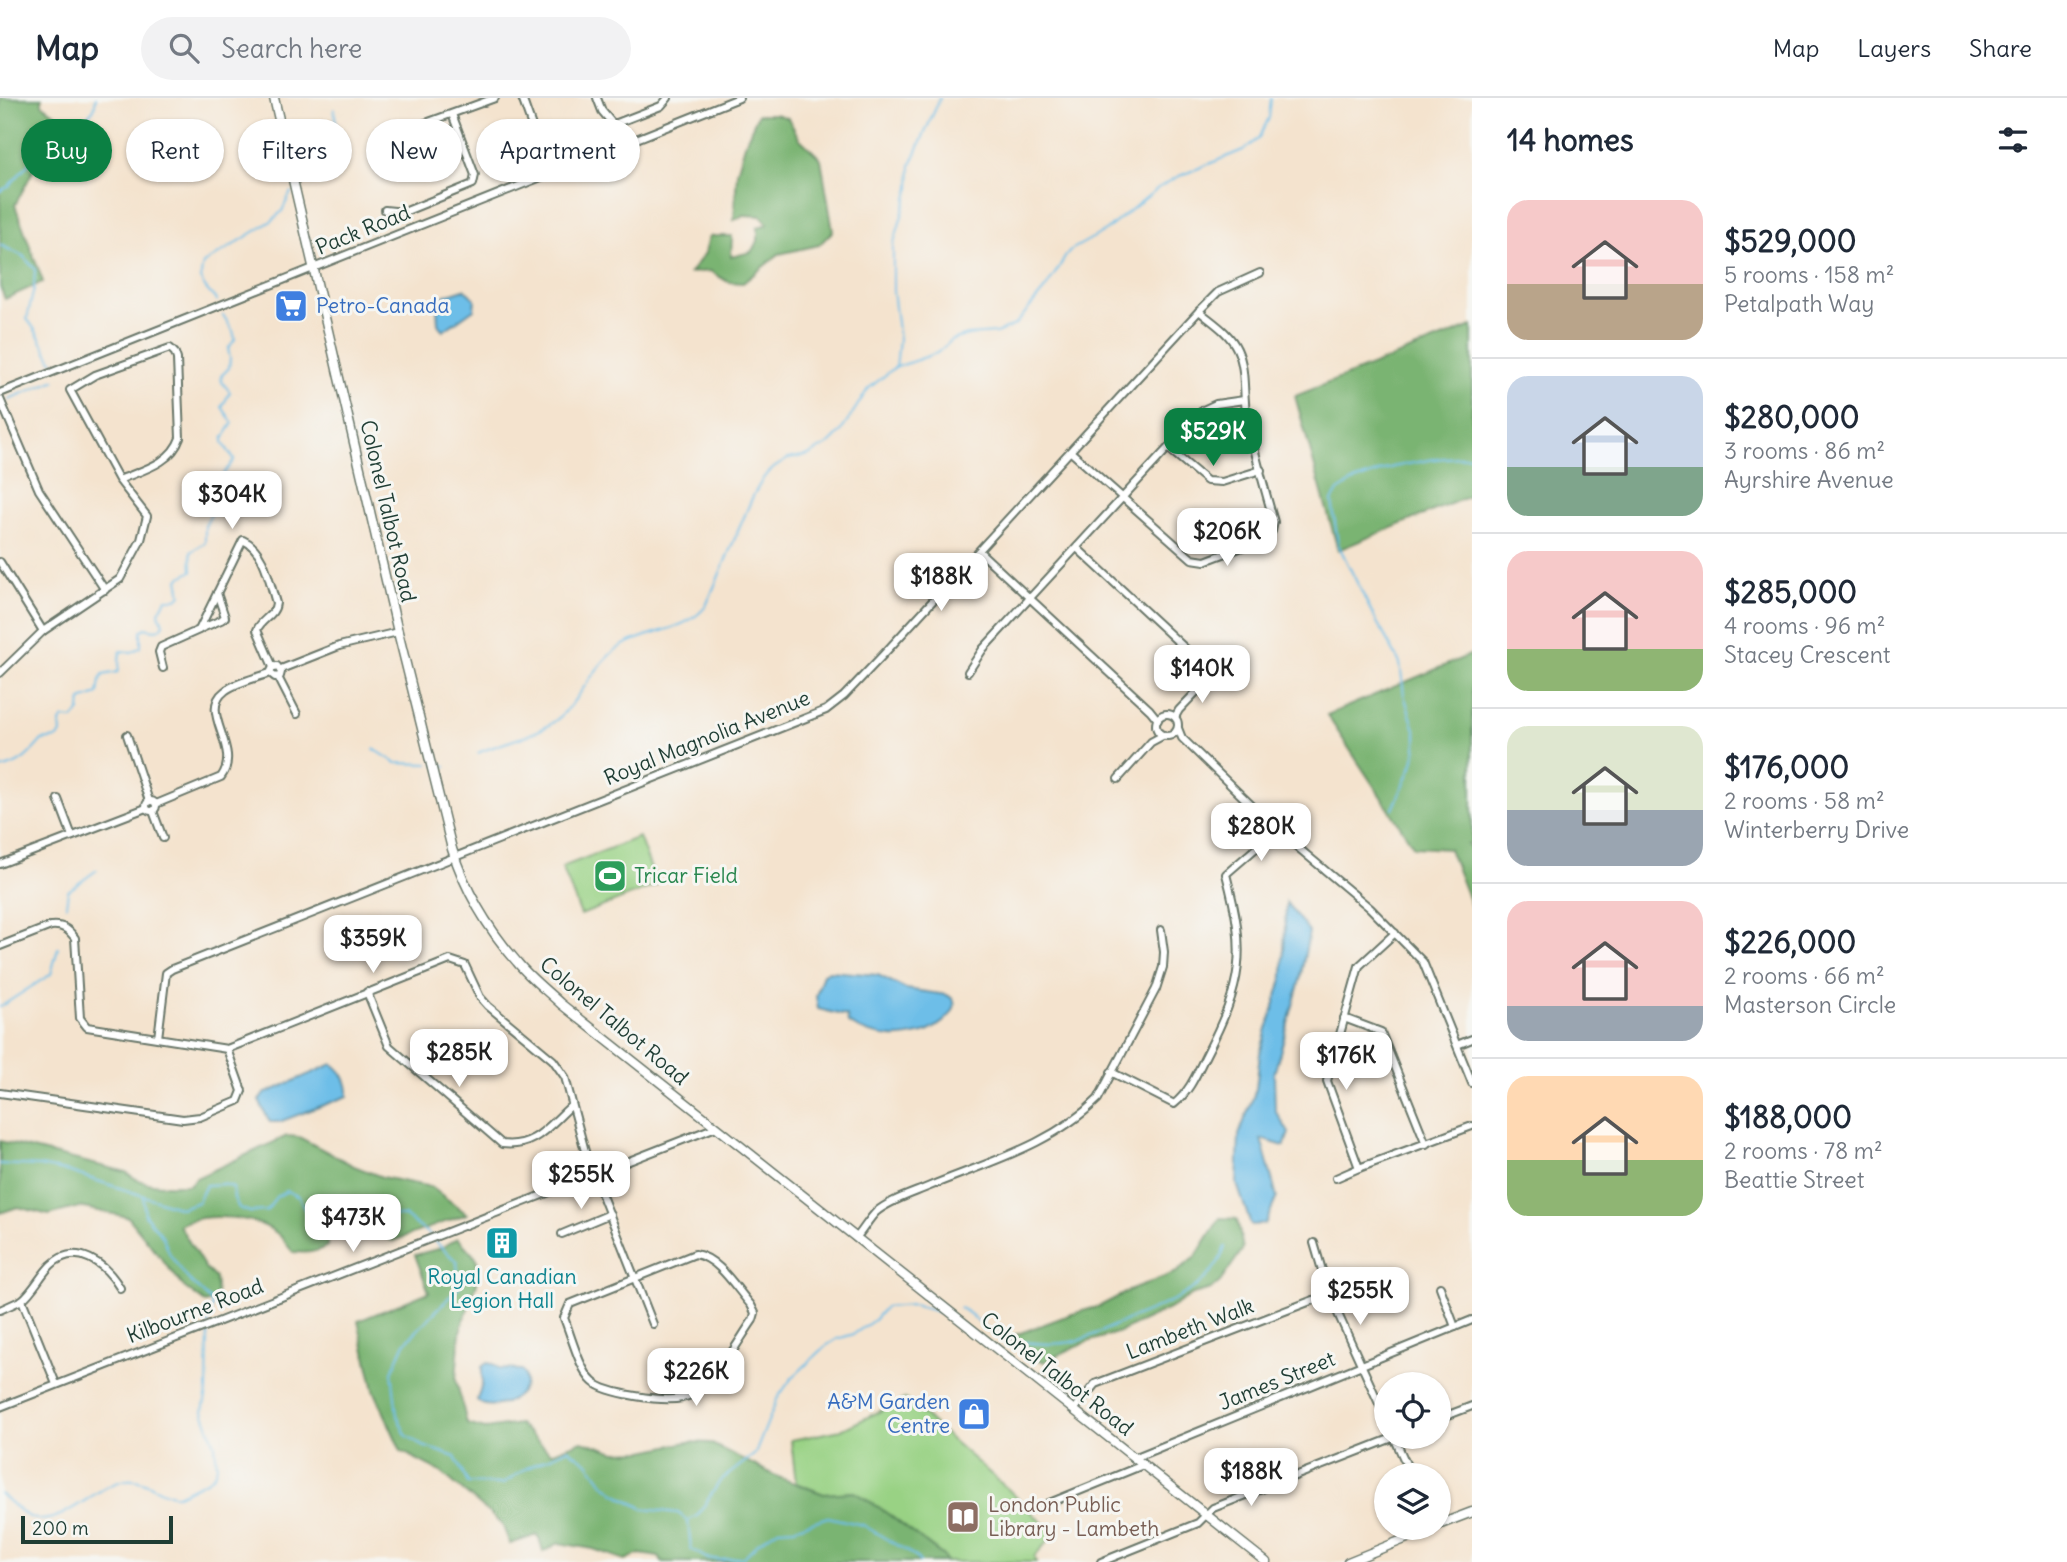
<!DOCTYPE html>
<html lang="en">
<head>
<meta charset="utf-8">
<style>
  :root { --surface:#fff; --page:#f2f2f3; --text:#1f2937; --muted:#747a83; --line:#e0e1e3; --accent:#0b8043 }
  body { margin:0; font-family:Delius,sans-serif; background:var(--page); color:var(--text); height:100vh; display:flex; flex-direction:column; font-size:26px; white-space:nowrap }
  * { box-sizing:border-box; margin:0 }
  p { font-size:23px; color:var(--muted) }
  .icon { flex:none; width:38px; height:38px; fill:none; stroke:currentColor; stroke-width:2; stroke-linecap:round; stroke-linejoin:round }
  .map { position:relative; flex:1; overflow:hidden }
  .side { display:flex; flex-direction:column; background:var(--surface); width:595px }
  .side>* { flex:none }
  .banner { position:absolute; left:21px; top:21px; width:665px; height:63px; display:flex; gap:14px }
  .tools { position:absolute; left:1374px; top:1274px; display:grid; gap:14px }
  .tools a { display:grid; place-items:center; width:77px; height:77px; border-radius:50%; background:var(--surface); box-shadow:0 2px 5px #0004; font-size:35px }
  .scale { position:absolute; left:21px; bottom:18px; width:152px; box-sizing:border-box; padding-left:7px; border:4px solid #1f3d34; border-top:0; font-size:19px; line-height:24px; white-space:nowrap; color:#1f3d34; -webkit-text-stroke:5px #f6f6f2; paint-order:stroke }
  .price { position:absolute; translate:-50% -60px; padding:0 16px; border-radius:14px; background:#fff; color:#222; font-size:23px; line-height:46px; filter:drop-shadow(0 2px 4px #0008) }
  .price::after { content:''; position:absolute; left:50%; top:42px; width:21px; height:16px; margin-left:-10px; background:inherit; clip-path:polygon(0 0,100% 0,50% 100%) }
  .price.selected { background:var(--accent); color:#fff }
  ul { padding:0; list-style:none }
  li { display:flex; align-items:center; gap:21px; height:175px; padding:0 35px }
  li+li { border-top:2px solid var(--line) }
  li span { display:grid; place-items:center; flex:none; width:196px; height:140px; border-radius:21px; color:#555 }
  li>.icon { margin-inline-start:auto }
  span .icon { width:84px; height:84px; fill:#fffc; stroke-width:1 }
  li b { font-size:30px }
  h2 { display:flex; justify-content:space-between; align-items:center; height:84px; padding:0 35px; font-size:30px }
  .chip { padding:0 24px; border-radius:32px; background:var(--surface); box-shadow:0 2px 5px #0004; font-size:24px; line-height:63px }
  .chip.selected { background:var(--accent); color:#fff }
  header { display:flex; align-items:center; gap:42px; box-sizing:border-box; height:98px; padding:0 35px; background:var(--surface); border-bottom:2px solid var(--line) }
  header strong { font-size:33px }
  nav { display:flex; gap:38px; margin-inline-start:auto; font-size:24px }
  .search { width:490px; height:63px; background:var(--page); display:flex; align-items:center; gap:18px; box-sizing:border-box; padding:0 24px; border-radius:38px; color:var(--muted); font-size:26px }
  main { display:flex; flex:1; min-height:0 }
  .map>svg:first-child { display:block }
</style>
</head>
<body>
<header>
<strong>Map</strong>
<div class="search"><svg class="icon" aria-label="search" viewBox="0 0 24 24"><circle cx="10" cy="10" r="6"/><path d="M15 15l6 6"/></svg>Search here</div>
<nav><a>Map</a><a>Layers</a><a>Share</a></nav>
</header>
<main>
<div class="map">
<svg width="1472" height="1464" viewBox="0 0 1472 1464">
  <rect width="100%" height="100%" fill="#f6f6f2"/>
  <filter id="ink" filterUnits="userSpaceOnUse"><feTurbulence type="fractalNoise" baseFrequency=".0143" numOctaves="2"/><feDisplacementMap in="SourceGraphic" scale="14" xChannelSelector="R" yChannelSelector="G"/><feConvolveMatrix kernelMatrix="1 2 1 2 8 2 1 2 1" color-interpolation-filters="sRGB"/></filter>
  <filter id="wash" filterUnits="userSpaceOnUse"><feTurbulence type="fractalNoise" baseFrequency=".00686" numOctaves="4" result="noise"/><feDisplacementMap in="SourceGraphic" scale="28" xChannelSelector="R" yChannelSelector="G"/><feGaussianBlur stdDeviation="1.57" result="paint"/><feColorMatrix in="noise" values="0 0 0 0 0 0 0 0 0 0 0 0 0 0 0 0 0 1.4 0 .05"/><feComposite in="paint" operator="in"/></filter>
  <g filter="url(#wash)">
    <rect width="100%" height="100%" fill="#f4e3ce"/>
    <g fill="#99d284" stroke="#5c885c" stroke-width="2">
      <polygon points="639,739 657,787 581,817 562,769"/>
      <polygon points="905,1301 1009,1392 1054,1436 1034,1459 1036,1464 946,1464 943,1458 880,1410 854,1394 824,1396 796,1385 791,1342 841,1332"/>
    </g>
    <g fill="#7ab472" stroke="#4c7853" stroke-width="2">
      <polygon points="0,0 42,0 42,6 61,20 15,107 43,184 5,201 0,189"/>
      <polygon points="758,16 776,16 788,20 799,40 821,61 833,133 819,147 779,156 743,185 728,184 710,173 690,175 705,155 709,138 732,138 731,159 751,154 758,143 758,129 768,126 761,118 744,117 734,122 737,74 746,43"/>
      <polygon points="1472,228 1472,397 1338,452 1295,298"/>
      <polygon points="1472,556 1472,744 1467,746 1472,751 1472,810 1449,751 1414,749 1327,617"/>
      <path d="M287,1038L299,1039L354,1068L382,1079L431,1089L467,1116L393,1143C372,1135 351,1122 329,1132L327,1148C316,1155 305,1155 293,1154C288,1149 284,1142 279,1137C258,1118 203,1113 179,1127L205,1170L215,1180L217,1197L213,1203L205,1205L184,1189L128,1119L79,1109L49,1117L18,1109L0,1115V1043L126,1074C144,1090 165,1087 189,1087L196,1080Z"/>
      <polygon points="1220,1120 1237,1121 1243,1151 1220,1184 1211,1191 1193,1196 1169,1211 1120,1234 1081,1246 1044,1264 1030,1259 1010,1242 1012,1238 1069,1217 1100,1208 1131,1192 1177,1174 1196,1158"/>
      <polygon points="458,1140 477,1161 477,1185 460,1233 456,1281 467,1326 485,1331 519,1326 551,1355 582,1343 616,1354 644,1353 687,1344 710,1345 778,1379 824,1396 854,1394 880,1410 943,1458 946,1464 662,1464 659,1459 640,1456 625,1462 593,1451 559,1445 543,1454 538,1437 510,1446 502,1426 441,1374 401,1353 374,1292 358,1223 429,1194 415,1157 441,1150"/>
    </g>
    <g fill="#6dbee8" stroke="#467e8e" stroke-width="2">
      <polygon points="464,191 475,201 474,211 443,233 438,226 437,207 445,197"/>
      <polygon points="1286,804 1309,834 1300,882 1274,976 1275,1012 1289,1035 1284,1048 1261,1041 1277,1099 1265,1126 1251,1127 1237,1086 1239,1037 1256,991 1260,955 1283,878"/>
      <path d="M829,873L878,877L906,891L947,897C969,908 937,931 924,935C915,937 900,940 891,939C875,938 861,933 848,925L847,918L818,911L816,898L823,876Z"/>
      <path d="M332,966C342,972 349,985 348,998L279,1024H270L268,1021L259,1002L264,996Z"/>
      <path d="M487,1265L493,1266L500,1271L522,1272C538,1297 490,1318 477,1302L482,1286V1269Z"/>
    </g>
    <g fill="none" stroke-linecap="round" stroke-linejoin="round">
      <g stroke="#6dbee8" stroke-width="2">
        <polyline points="297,87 320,68 338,38 334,11"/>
        <polyline points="0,93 8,89 33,61 62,53 76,44 87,19 94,11 96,0"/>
        <path d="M0,147L23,158L35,171L34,190L27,221C39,235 43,248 53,264"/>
        <path d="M217,203C205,189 197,186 203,166L273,122L282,113L291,94"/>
        <polyline points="896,270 899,241 893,193 893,148 910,90 911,67 940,0"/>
        <polyline points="9,301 56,282"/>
        <polyline points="374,651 396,665 428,666"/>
        <path d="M478,655C504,643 540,638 561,618C582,598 596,564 620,549C647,532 686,534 706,508L753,398L764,379L775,369L788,361L809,357L830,345L840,335L868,291L894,270L937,255L952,242L968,237L996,235L1015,227L1046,190L1069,153L1105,133L1158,90L1177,79L1243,52L1258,41L1269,20L1271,0"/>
        <polyline points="434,666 446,668"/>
        <path d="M0,671C21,667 29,657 42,642L58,640L61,635L60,624L64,620L73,621L80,613L81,602L98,596L100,582L103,577L118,574C121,567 117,560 121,553L132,554L141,549V533L145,530C154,532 159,534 164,526L160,519L159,514L166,501H177L181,497L178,481L192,473L191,454L205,445V428L218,403L229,394L222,378L234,362C222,340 217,349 233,325L222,309L230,294L222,284L221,278L229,270L230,260L228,251L235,241L233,233L223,217"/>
        <polyline points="1393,711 1412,668 1416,653 1416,635 1404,597 1400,565 1373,517 1338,446 1332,403 1338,393 1354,383 1393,369 1434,361 1472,358"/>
        <polyline points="66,808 68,793 97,772"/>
        <polyline points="0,909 51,876 58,850"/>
        <polyline points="0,1066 39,1068 70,1074 181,1110 198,1104 206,1087 223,1086 233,1089 234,1100 239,1110 250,1114 267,1113 276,1099 287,1093 299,1099 305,1112 327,1125 378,1117 405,1118 431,1138"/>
        <polyline points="143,1098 145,1117 163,1139 170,1157 187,1180 210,1202 212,1208 208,1226"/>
        <polyline points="434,1142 457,1164 459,1189 405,1245 392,1274 397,1317 406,1337 423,1348 455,1359 468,1385 503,1386 525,1371 568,1351 589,1366 603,1385 615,1395 644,1411 678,1415 688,1423 691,1451 706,1460 721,1462 744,1459 758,1445 778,1431 794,1430 828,1419 863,1427 915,1458 920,1464"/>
        <path d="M959,1210C970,1213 975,1222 984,1228C994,1235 1007,1241 1018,1243C1034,1246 1056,1247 1072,1244C1087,1241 1098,1235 1111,1229C1152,1210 1210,1197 1225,1149"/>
        <path d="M0,1396C9,1403 19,1414 30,1419C60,1433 95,1386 127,1382C144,1380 157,1393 173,1397H178L208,1382L214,1377L217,1368L215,1347L203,1313L207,1294L208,1231"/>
        <polyline points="688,1423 698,1417 720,1383 755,1356 777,1301 791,1281 826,1248 837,1241 854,1236 874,1222 885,1209 913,1207 939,1214"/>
      </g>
    </g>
  </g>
  <g filter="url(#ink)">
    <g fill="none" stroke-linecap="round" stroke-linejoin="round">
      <defs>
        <g id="minor">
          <polyline points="522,0 549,76"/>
          <polyline points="597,0 602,13 612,25 617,25 661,8 668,0"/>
          <polyline points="396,32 412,30 495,0"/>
          <polyline points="385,112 404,114 473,86 475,77 452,16"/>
          <polyline points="0,295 739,0"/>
          <polyline points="0,301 39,392 105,492"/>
          <polyline points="1169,351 1207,383 1222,384 1261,372"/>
          <path d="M1071,354L1192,461L1205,463L1266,440L1272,433L1274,424C1264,388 1253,351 1246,314C1243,293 1246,270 1237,251C1230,235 1212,224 1199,213"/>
          <polyline points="1077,450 1203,567 1209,581"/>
          <polyline points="980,454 1150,612 1158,622"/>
          <polyline points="0,464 43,533"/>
          <polyline points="200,531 221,522 225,519 217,495"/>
          <path d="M163,570L159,554L161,549L199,532L243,442C265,452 269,483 276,505C275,518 261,521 257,532L273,569"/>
          <polyline points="281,571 339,548 398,534"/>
          <polyline points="968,574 983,551 1203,312 1216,306 1244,302"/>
          <path d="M0,575L43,533L120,481L141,442L147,418L119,382L70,292L95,277L170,250L175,255L177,261L180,340C171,366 142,372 119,382"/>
          <polyline points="278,579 297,616"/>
          <circle cx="1167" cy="627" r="11"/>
          <polyline points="1175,619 1179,612 1220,569"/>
          <polyline points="1178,630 1182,640 1277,732 1370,810 1423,864 1472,985"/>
          <polyline points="127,637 149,703"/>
          <polyline points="1118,681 1151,644 1164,637"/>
          <polyline points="58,701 72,738"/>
          <circle cx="151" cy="708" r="5"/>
          <path d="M156,706L221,679C243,650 197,614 225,593C236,584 257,580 270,575L273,569L277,568L281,574L280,578L275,579L270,575"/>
          <polyline points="153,713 163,740"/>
          <polyline points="0,766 146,710"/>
          <polyline points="1395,835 1359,868 1327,983 1359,1070 1472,1028"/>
          <path d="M0,848L51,828C63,827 68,831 75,840L80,920L87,929L227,951L450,862L465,867L480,899L488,908L553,962L565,979L586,1057L653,1226"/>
          <path d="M367,894L389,948L502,1046C535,1050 548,1028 572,1007"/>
          <polyline points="1344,920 1381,934 1426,1046"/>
          <polyline points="158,940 166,875 172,871 826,612 844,598 882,558 1199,213 1218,194 1260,175"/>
          <polyline points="1457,947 1472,941"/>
          <path d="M1111,974L1174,1006C1190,993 1197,975 1206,957C1243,885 1247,855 1226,776L1277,732"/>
          <polyline points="0,995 183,1021 200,1019 238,1003 242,993 227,951"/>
          <polyline points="1336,1080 1359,1070"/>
          <polyline points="562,1136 610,1116"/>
          <path d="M856,1140C863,1132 869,1121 876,1114C890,1102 914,1095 930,1088C988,1064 1052,1047 1098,1001L1156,891L1163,869L1164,854L1161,832"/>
          <polyline points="1314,1145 1329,1196 1386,1321"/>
          <path d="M695,1156C719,1160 735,1189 751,1207L755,1215L753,1222C741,1239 720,1276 705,1288C699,1294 690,1298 682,1300C663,1304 607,1296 593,1284C580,1273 571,1237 564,1220L570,1206Z"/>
          <polyline points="1440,1189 1455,1229"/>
          <polyline points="0,1212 22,1202"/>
          <path d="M56,1286L22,1202C34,1192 40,1178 51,1167C76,1143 106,1166 120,1190"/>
          <polyline points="0,1309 716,1029"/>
          <polyline points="1074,1312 1095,1286 1329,1196"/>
          <polyline points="1438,1321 1472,1308"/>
          <polyline points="1394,1339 1411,1377"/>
          <polyline points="1134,1360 1472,1222"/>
          <polyline points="1047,1406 1143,1367"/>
          <polyline points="1101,1464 1198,1425 1213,1410 1395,1339"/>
        </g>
        <g id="major">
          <path d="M274,0L398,534L452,751C465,792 489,832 517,864C530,880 546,892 561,906L1266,1464"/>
          <polyline points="1438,1427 1472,1414"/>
          <polyline points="1348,1464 1432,1430"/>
        </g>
      </defs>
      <use href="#minor" stroke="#6a776a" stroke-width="10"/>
      <use href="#major" stroke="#6a776a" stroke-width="11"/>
      <use href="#minor" stroke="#fff" stroke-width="6"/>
      <use href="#major" stroke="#fff" stroke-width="8"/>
    </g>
  </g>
  <defs>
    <symbol id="supermarket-square" viewBox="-11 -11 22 22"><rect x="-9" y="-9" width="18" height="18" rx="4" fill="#3f7fe0" stroke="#f6f6f2"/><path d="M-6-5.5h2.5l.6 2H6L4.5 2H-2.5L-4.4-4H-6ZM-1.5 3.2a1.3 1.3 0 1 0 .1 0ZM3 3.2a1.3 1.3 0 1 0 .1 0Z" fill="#fff"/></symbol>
    <symbol id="stadium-square" viewBox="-11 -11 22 22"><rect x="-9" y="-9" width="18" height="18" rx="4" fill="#2e9e5b" stroke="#f6f6f2"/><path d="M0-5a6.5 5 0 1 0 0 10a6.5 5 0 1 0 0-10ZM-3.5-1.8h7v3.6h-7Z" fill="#fff"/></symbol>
    <symbol id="building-square" viewBox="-11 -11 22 22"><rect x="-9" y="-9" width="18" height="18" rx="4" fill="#0f9aa8" stroke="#f6f6f2"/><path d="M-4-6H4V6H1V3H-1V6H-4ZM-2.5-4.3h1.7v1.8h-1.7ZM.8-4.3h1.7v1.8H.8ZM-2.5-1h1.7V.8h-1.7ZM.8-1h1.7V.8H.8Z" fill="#fff"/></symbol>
    <symbol id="shop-square" viewBox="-11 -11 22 22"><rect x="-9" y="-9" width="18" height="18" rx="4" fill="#3f7fe0" stroke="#f6f6f2"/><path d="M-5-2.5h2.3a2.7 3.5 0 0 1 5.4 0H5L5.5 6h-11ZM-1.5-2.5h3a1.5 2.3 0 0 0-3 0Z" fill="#fff"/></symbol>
    <symbol id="library-square" viewBox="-11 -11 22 22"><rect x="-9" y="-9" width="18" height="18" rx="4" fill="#8d6e63" stroke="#f6f6f2"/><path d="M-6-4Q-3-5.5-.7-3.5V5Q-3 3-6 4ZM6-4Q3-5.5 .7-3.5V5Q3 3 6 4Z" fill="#fff"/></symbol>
  </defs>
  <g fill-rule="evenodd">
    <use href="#supermarket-square" x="272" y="189" width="38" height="38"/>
    <use href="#stadium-square" x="591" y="759" width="38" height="38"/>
    <use href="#building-square" x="483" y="1126" width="38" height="38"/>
    <use href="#shop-square" x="955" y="1297" width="38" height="38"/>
    <use href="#library-square" x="944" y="1400" width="38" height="38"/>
  </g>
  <g text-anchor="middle" stroke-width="6" stroke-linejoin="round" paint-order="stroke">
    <g font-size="21" fill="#1f3d34" stroke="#f6f6f2">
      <text transform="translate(363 132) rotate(-22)" y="7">Pack Road</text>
      <text transform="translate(388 413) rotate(77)" y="7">Colonel Talbot Road</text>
      <text transform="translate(707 640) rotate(-22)" y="7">Royal Magnolia Avenue</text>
      <text transform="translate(614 923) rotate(40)" y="7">Colonel Talbot Road</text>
      <text transform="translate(195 1213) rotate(-21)" y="7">Kilbourne Road</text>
      <text transform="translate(1190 1231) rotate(-21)" y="7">Lambeth Walk</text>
      <text transform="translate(1057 1276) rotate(38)" y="7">Colonel Talbot Road</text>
      <text transform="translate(1277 1283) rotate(-22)" y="7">James Street</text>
    </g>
    <g font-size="21" fill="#366cbe" stroke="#f6f6f2" text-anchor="start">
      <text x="316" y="215">Petro-Canada</text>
      <text x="950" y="1311" text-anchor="end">A&amp;M Garden<tspan x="950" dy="24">Centre</tspan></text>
    </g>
    <g font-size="21" fill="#27864d" stroke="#f6f6f2" text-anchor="start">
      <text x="634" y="785">Tricar Field</text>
    </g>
    <g font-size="21" fill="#0d838f" stroke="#f6f6f2">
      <text x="502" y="1186">Royal Canadian<tspan x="502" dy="24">Legion Hall</tspan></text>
    </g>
    <g font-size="21" fill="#785e54" stroke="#f6f6f2" text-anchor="start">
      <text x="988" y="1414">London Public<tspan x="988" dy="24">Library - Lambeth</tspan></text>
    </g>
  </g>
</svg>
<div class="tools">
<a><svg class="icon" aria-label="locate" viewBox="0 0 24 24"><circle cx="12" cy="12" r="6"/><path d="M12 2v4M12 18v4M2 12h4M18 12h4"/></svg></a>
<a><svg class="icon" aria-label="layers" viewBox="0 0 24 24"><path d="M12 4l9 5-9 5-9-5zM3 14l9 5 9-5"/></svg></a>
</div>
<div class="scale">200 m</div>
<b class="price selected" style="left:1213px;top:370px">$529K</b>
<b class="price" style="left:232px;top:433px">$304K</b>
<b class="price" style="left:1227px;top:470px">$206K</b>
<b class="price" style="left:941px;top:515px">$188K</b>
<b class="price" style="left:1202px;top:607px">$140K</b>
<b class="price" style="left:1261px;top:765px">$280K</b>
<b class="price" style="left:373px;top:877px">$359K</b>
<b class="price" style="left:459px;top:991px">$285K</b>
<b class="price" style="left:1346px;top:994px">$176K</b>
<b class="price" style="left:581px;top:1113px">$255K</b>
<b class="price" style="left:353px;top:1156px">$473K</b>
<b class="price" style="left:1360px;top:1229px">$255K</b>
<b class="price" style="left:696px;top:1310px">$226K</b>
<b class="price" style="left:1251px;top:1410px">$188K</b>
<div class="banner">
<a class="chip selected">Buy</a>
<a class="chip">Rent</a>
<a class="chip">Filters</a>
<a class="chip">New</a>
<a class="chip">Apartment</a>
</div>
</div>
<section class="side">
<h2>14 homes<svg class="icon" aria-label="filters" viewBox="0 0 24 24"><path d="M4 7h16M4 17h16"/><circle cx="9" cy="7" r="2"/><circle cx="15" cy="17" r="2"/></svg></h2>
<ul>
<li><span style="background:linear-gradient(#f6c9c9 60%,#b9a48a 0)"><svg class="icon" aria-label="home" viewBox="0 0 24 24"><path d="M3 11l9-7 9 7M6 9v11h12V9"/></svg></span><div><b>$529,000</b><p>5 rooms · 158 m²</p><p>Petalpath Way</p></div></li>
<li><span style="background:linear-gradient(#c9d6e8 65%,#7fa58c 0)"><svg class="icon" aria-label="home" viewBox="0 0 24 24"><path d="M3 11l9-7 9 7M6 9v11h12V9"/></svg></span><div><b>$280,000</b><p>3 rooms · 86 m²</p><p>Ayrshire Avenue</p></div></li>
<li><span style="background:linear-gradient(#f6c9c9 70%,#8fb573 0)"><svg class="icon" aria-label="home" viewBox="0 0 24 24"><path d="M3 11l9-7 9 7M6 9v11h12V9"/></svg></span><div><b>$285,000</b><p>4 rooms · 96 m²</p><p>Stacey Crescent</p></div></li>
<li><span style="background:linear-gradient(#dfe7d0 60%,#9aa5b1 0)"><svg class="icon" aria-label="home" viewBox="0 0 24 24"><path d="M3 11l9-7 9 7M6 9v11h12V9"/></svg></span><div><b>$176,000</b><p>2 rooms · 58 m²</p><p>Winterberry Drive</p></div></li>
<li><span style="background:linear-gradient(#f6c9c9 75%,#9aa5b1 0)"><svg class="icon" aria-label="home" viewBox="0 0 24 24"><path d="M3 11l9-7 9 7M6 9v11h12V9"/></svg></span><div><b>$226,000</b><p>2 rooms · 66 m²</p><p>Masterson Circle</p></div></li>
<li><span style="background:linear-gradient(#ffd9b3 60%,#8fb573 0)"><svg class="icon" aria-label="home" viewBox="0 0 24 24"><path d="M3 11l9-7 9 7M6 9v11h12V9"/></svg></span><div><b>$188,000</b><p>2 rooms · 78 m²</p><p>Beattie Street</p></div></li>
</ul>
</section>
</main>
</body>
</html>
